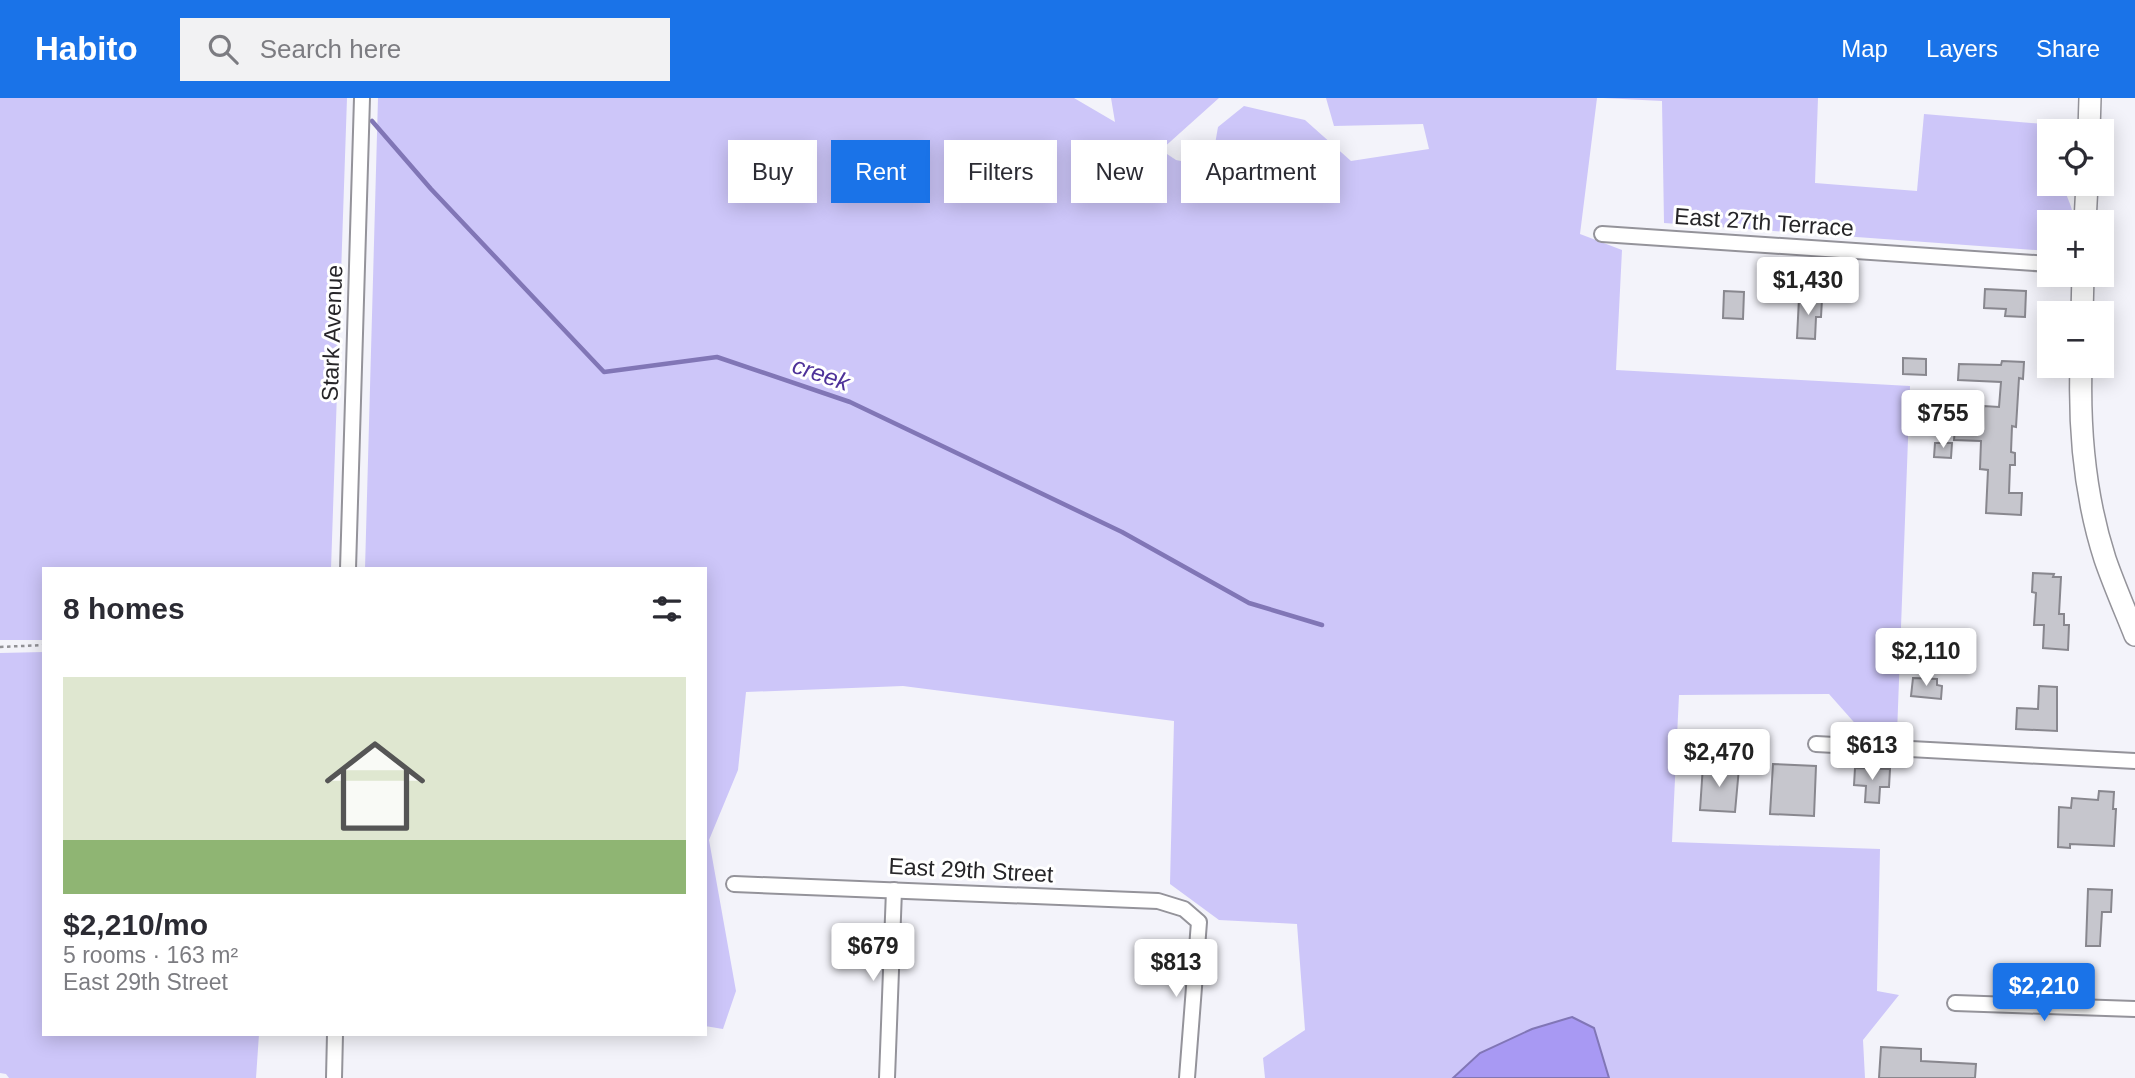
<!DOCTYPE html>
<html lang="en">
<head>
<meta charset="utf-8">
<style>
  :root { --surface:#fff; --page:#f2f2f3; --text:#2b2b33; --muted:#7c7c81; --line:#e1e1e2; --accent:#1a73e8 }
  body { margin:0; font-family:Arial,sans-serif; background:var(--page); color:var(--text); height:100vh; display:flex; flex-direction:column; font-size:26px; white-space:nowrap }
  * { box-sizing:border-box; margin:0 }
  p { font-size:23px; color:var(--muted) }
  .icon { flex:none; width:38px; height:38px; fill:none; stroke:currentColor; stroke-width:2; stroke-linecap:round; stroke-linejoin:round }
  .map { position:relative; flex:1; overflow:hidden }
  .details { position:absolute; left:42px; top:469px; width:665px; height:469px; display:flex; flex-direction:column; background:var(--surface); border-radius:0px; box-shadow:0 4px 18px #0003 }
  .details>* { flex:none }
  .banner { position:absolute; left:728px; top:42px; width:665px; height:63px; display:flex; gap:14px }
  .tools { position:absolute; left:2037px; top:21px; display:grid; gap:14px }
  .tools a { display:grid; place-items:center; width:77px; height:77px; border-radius:0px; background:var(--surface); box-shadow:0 4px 18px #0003; font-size:35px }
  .price { position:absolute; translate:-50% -60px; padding:0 16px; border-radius:7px; background:#fff; color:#222; font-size:23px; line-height:46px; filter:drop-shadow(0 2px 4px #0008) }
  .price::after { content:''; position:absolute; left:50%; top:42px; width:21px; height:16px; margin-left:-10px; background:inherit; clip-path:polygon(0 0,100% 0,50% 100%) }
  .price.active { background:var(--accent); color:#fff }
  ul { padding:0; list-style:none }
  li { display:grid; align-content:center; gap:14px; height:371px; padding:0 21px }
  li+li { border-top:2px solid var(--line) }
  li span { display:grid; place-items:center; height:217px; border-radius:0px; color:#555 }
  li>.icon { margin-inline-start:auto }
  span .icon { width:126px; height:126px; fill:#fffc; stroke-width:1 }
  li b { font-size:30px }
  h2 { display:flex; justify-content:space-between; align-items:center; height:84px; padding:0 21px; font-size:30px }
  .pill { padding:0 24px; border-radius:0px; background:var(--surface); box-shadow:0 4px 18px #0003; font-size:24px; line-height:63px }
  .pill.active { background:var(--accent); color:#fff }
  header { display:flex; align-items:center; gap:42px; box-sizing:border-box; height:98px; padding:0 35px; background:var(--accent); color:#fff }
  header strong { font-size:33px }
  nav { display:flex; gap:38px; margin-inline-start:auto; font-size:24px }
  .search { width:490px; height:63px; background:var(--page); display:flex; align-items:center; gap:18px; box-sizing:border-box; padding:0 24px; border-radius:0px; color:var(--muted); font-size:26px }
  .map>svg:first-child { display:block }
</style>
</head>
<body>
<header>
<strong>Habito</strong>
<div class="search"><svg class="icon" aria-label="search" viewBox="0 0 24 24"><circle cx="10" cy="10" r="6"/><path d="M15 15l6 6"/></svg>Search here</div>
<nav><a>Map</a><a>Layers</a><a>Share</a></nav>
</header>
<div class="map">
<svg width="2135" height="980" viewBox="0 0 2135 980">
  <rect width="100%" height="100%" fill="#f3f3fa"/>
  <g fill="#cdc6f9">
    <polygon points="0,0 347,0 331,471 44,471 44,542 0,542"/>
    <polygon points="378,0 1074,0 1115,24 1111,0 1219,0 1161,52 1176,62 1211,69 1218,29 1244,8 1305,22 1351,63 1429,51 1423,26 1334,28 1326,0 1597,0 1580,136 1622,152 1616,272 1910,288 1897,636 1860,631 1829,596 1679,597 1672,744 1880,751 1877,893 1899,897 1863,942 1865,980 1609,980 1594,930 1480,955 1453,980 1265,980 1263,960 1305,932 1297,826 1219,822 1170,786 1174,623 903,588 746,594 738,672 709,742 736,893 723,931 705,928 705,471 365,471"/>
    <path d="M1603,0H1818L1815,85L1917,93L1924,16L2068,28V33H2049V86H2065C2065,102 2074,106 2073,124H2049V153L1664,125L1662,3Z"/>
    <polygon points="44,554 44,936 259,936 256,980 9,980 6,976 0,975 0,555"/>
  </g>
  <polygon fill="#a899f3" stroke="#8176b6" stroke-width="2" points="1572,919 1594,930 1609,980 1453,980 1480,955 1532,931"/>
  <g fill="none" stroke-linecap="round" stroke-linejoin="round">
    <polyline stroke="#8176b6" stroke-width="4.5" points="372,23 431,91 604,274 717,259 850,304 1122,434 1249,505 1322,527"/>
  </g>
  <g fill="#c6c6cd" stroke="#88878e" stroke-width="2">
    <polygon points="1985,191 2026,193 2025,219 2005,218 2006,211 1984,210"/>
    <polygon points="1724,193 1744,194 1743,221 1723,220"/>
    <polygon points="1799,200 1822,201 1821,219 1816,219 1815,241 1797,240"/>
    <polygon points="1903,260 1926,261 1926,277 1903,276"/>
    <polygon points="2002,263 2024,264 2023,281 2019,280 2016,329 2012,328 2011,354 2015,355 2015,367 2010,367 2009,395 2022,395 2021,417 1986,415 1988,372 1980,371 1981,343 1954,342 1955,330 1983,331 1984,308 1999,309 2001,284 1958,282 1959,266 2001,267"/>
    <polygon points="1935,345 1952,345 1951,360 1934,359"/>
    <polygon points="2033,475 2054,476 2053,479 2061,479 2059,516 2064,516 2064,527 2069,527 2068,552 2043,550 2044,527 2034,527 2036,495 2032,494"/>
    <polygon points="1913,580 1937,581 1937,587 1942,588 1941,601 1911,598"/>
    <polygon points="2039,588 2057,589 2057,633 2016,631 2017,610 2038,611"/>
    <polygon points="1773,666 1816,668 1814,718 1770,716"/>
    <polygon points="1703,667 1739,670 1735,714 1700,712"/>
    <polygon points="1855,670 1890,671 1889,689 1880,689 1879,705 1865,704 1866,688 1854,687"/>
    <polygon points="2099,693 2114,694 2113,711 2116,711 2114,748 2070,746 2070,750 2058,749 2059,709 2071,710 2072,700 2098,702"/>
    <polygon points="2088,791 2112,792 2111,814 2102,814 2100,848 2086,848"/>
    <polygon points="1881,949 1921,951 1921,963 1976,966 1975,980 1879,980"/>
  </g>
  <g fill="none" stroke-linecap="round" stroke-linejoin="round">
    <defs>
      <g id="street">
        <polyline points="1602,136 2049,166"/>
        <polyline points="348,471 362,0"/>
        <polyline points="1816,646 2135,663"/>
        <polyline points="734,786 1158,803 1184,811 1199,824 1187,980"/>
        <polyline points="1955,905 2135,911"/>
        <polyline points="334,980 335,936"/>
        <polyline points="887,980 894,792"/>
      </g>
      <g id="secondary">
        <polyline points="2089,33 2090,0"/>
        <polyline points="2085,124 2087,86"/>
        <polyline points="2082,215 2083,177"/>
        <path d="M2081,268C2079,333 2085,399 2105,461C2114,487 2125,512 2135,537"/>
      </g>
    </defs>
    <use href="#street" stroke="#94939a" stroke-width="18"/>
    <use href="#secondary" stroke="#94939a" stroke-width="24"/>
    <polyline stroke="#919196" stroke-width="2.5" stroke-dasharray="3.5 3.5" stroke-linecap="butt" points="0,549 44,547"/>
    <use href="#street" stroke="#fff" stroke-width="14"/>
    <use href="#secondary" stroke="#fff" stroke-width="21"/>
  </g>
  <g text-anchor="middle" stroke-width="6" stroke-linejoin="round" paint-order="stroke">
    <g font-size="23" fill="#262528" stroke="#fff">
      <text transform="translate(1764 124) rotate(4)" y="8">East 27th Terrace</text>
      <text transform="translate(332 235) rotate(-88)" y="8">Stark Avenue</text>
      <text transform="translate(971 772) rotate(3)" y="8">East 29th Street</text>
    </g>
    <g font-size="24" font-style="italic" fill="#4e3299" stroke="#fff">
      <text transform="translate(821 276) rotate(19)" y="8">creek</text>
    </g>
  </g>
</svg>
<div class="tools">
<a><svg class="icon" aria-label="locate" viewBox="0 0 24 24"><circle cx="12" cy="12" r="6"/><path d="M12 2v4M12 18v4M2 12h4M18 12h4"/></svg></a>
<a>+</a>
<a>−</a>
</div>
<b class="price" style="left:1808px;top:219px">$1,430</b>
<b class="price" style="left:1943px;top:352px">$755</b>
<b class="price" style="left:1926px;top:590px">$2,110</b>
<b class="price" style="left:1872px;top:684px">$613</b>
<b class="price" style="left:1719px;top:691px">$2,470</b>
<b class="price" style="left:873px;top:885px">$679</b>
<b class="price" style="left:1176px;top:901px">$813</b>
<b class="price active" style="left:2044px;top:925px">$2,210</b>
<div class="banner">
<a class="pill">Buy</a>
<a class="pill active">Rent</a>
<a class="pill">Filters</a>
<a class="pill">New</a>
<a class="pill">Apartment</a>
</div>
<section class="details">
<h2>8 homes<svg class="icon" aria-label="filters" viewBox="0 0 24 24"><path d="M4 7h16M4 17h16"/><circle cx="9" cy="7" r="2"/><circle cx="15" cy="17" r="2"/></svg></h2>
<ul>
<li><span style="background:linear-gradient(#dfe7d0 75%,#8fb573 0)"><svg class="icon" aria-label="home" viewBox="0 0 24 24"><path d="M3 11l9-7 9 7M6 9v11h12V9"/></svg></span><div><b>$2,210/mo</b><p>5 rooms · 163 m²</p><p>East 29th Street</p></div></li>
</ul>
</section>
</div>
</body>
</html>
